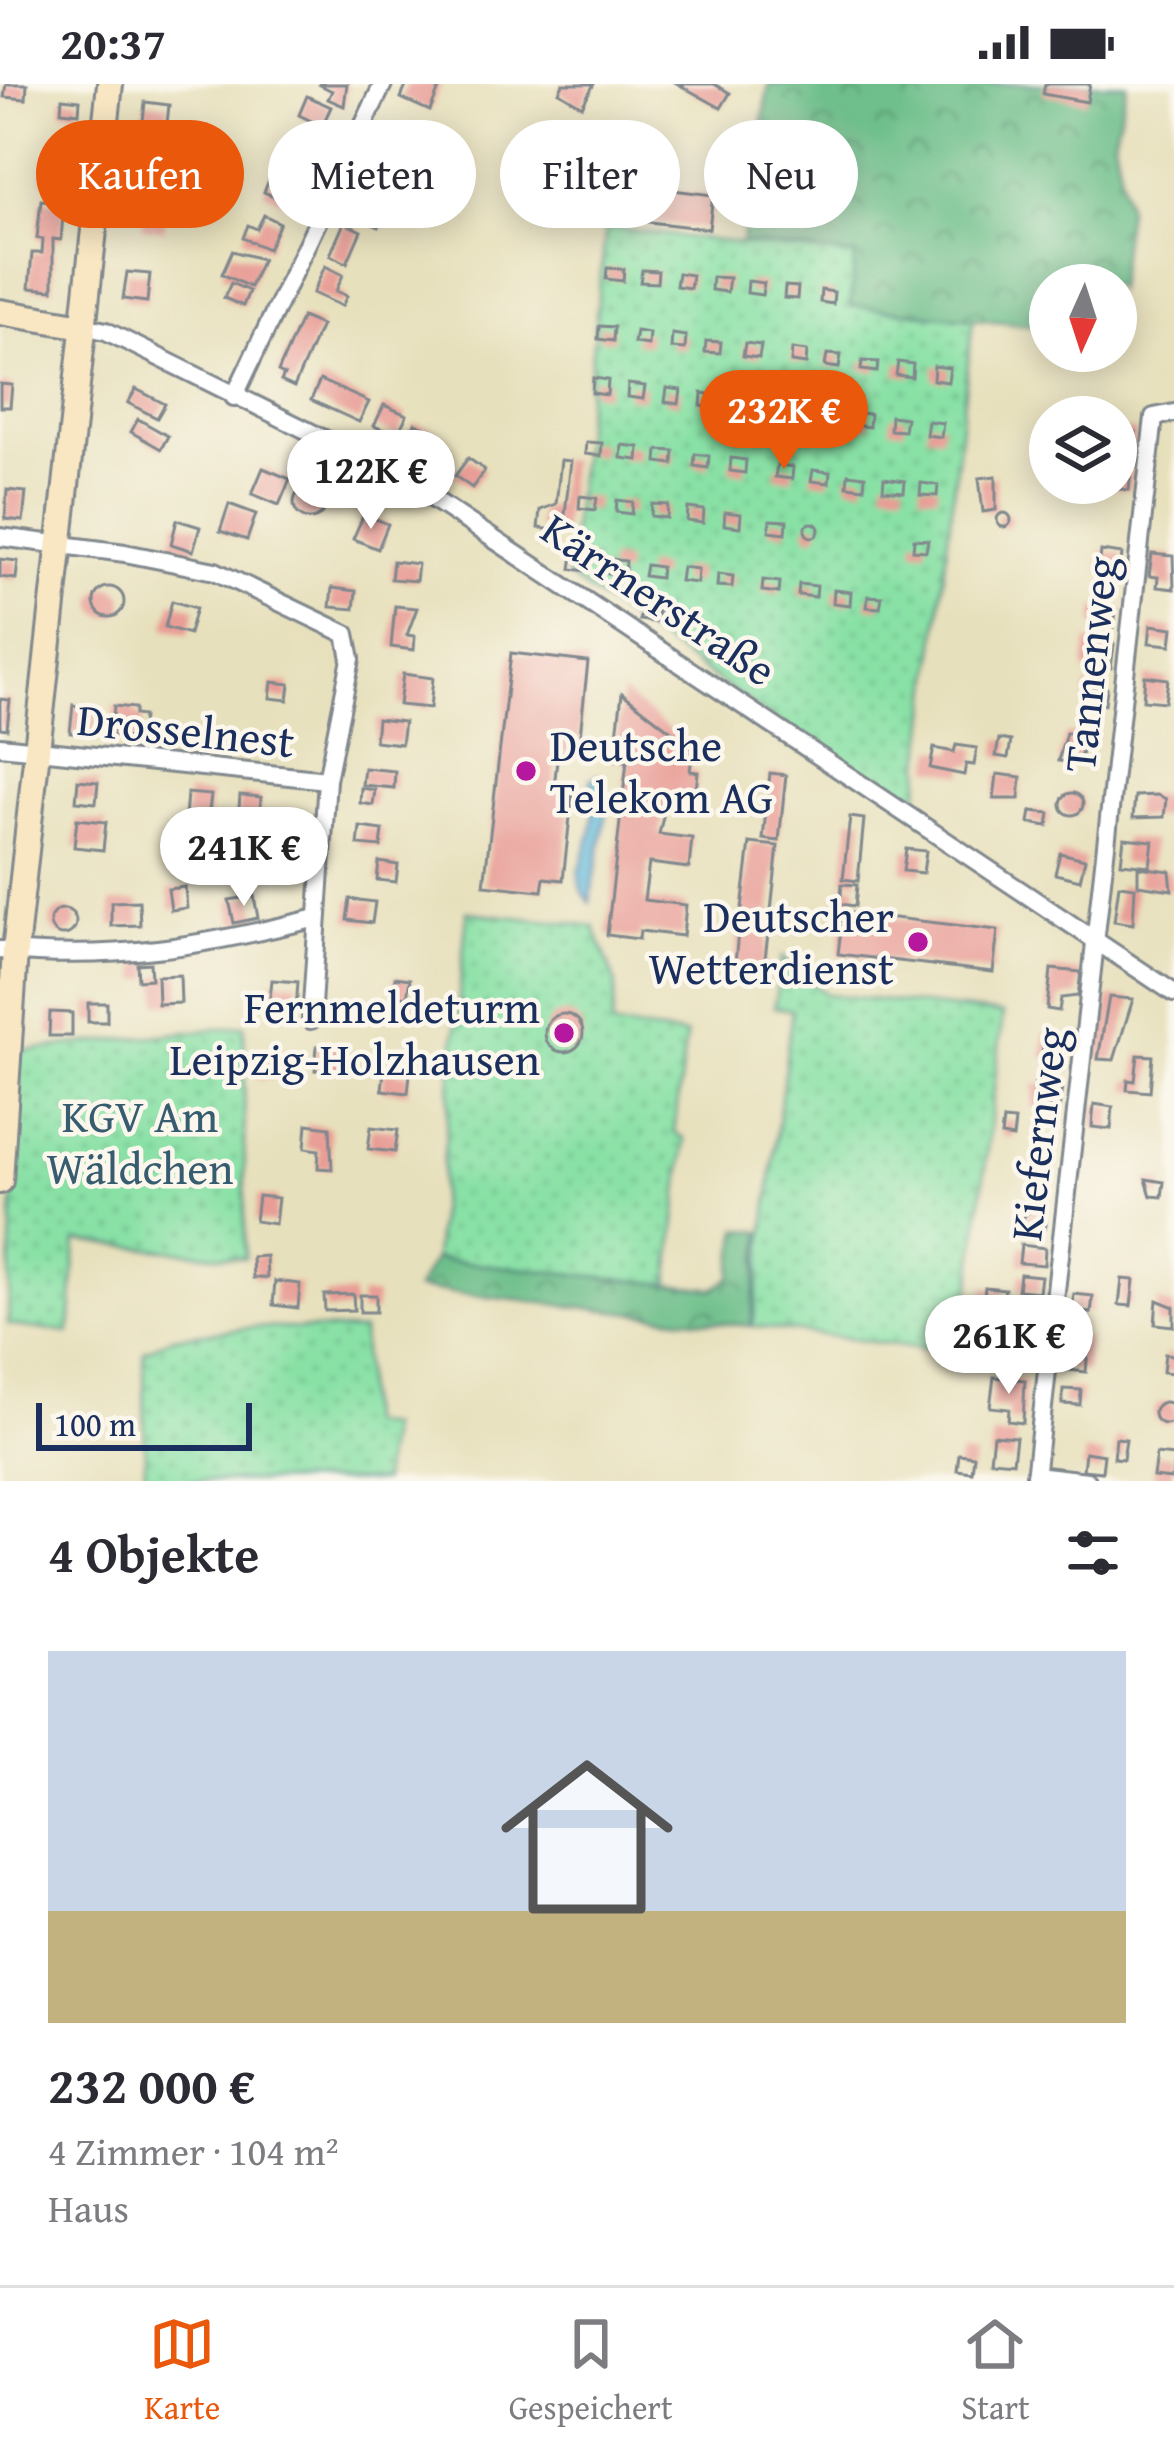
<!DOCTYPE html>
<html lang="de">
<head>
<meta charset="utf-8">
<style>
  :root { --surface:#fff; --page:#f7f7f7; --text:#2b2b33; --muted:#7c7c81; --line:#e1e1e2; --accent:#ea580c }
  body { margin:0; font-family:"Gentium Book Plus",serif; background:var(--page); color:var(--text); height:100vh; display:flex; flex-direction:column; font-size:45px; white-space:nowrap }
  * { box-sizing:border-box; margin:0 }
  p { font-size:39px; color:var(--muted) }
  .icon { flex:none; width:66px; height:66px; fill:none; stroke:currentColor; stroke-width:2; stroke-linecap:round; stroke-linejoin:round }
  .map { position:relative; height:1397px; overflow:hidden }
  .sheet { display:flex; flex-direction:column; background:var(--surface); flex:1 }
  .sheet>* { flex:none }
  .guide { position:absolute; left:36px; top:36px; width:1104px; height:108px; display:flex; gap:24px }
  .needle { width:78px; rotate:183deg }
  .fabs { position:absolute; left:1029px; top:180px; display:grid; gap:24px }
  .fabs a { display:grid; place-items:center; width:108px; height:108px; border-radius:50%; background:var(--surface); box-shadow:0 6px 30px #0003; font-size:60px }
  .scale { position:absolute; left:36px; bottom:30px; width:216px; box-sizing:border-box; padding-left:12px; border:6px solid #1b2f5e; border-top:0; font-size:33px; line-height:42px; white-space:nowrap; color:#1b2f5e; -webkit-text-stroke:9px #fbf7ec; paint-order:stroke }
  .price { position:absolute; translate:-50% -102px; padding:0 27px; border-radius:42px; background:#fff; color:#222; font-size:39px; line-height:78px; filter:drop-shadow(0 3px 6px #0008) }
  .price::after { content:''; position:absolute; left:50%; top:72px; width:36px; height:27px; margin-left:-18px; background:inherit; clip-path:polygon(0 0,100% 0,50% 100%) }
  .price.on { background:var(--accent); color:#fff }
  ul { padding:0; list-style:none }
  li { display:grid; align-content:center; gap:24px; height:636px; padding:0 48px }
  li span { display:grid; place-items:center; height:372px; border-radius:0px; color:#555 }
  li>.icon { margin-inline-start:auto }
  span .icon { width:216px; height:216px; fill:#fffc; stroke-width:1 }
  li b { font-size:51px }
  h2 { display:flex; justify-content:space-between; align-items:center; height:144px; padding:0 48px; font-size:51px }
  .pill { padding:0 42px; border-radius:54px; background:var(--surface); box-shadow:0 6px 30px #0003; font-size:42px; line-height:108px }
  .pill.on { background:var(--accent); color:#fff }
  .status { display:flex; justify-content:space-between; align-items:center; height:84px; padding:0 60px; background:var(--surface); direction:ltr }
  .status svg { height:33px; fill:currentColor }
  .tabs { display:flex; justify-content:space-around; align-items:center; height:168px; border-top:3px solid var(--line); background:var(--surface); font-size:33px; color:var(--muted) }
  .tabs a { display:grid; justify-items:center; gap:6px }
  .tabs .on { color:var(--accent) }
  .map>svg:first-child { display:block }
</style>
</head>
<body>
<div class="status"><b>20:37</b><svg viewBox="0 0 49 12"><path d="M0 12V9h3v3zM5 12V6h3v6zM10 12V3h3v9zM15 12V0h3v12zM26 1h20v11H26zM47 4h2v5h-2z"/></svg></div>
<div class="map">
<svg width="1174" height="1397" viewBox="0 0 1174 1397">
  <defs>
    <pattern id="grass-dots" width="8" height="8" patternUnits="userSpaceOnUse" patternTransform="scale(3)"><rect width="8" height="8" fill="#89e1a6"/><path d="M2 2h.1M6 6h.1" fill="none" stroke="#76c191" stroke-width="1.8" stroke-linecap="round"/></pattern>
    <pattern id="forest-crowns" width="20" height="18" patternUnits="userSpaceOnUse" patternTransform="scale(3)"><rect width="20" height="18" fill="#6ebf8b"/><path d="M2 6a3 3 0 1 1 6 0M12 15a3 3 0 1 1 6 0" fill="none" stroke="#5a9c75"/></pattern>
  </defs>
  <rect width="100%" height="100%" fill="#fbf7ec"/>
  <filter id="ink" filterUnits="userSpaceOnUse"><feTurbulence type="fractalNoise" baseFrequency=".00833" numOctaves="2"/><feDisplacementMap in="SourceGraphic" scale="24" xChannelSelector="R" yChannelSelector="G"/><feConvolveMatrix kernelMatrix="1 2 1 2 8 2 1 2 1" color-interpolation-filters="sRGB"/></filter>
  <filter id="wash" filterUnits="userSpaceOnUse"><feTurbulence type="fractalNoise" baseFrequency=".004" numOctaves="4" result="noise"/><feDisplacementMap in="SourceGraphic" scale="48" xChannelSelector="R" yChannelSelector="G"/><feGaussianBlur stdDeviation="2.7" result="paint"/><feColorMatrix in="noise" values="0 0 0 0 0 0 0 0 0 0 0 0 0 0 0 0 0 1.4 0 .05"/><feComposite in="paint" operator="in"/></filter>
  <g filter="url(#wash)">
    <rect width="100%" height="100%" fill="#e7e0bc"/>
    <g fill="url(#grass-dots)" stroke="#528882" stroke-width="3">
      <polygon points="606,144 856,172 851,222 973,235 917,724 813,663 567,492"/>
      <polygon points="467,828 594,842 616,901 612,942 686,951 674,1048 685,1055 669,1201 434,1175"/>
      <polygon points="782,873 826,910 1003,930 963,1270 753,1242 792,926 774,923"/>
      <polygon points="244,942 245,1174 76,1157 70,1249 8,1241 19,967"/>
      <polygon points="256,1243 362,1247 366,1340 388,1343 382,1397 145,1397 144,1268 173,1253"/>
    </g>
    <g fill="url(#forest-crowns)" stroke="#447774" stroke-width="3">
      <polygon points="769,0 1127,0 1114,56 1127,124 1116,209 1116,201 1050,201 1050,243 850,222 855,172 742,159"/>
      <polygon points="739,1145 762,1148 751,1242 416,1205 434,1175 714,1205 731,1193"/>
    </g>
    <path fill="#5bb5d8" stroke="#3b729b" stroke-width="3" d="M599,691L608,722L590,818C566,792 588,773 592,744C594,729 593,709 591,695Z"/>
    <g id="blocks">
      <g fill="#e89d96">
        <polygon points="6,0 27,0 26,15 4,13"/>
        <polygon points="318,0 347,0 344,22 328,15 332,7"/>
        <polygon points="407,0 441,0 430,27 401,14"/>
        <polygon points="563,0 594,0 582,22 559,8"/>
        <polygon points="678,0 714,0 730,9 721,24"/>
        <polygon points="1045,0 1090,0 1087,18 1043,10"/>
        <polygon points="307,12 331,23 322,42 299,31"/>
        <polygon points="62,14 80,16 79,29 61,27"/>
        <polygon points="145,18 169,21 166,49 142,47"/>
        <polygon points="318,50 334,57 328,69 312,61"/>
        <polygon points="292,55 312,64 304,82 284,73"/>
        <polygon points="142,58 163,59 161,86 140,84"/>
        <polygon points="373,74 404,86 397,104 366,91"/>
        <polygon points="45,76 70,79 68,99 43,97"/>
        <polygon points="585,95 713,111 709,145 581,130"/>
        <polygon points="269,96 296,108 291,120 264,108"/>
        <polygon points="146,108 168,111 164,146 142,144"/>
        <polygon points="357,113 386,126 379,143 349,130"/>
        <polygon points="41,116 64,118 61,156 53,155 53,206 29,204 32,169 42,169 43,155 37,154"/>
        <polygon points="264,131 280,139 268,165 243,154 248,141 257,145"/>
        <polygon points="344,139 361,147 347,179 330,171"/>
        <polygon points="232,167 262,175 250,203 222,190"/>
        <polygon points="325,182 343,191 336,207 347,212 342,222 313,209"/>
        <polygon points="607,184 624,185 623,197 606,195"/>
        <polygon points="642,186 658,187 657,199 640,198"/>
        <polygon points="127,188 150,190 147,218 123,215"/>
        <polygon points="678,189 692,191 690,204 676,202"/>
        <polygon points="712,193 729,194 727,208 711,206"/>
        <polygon points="748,197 764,199 762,211 747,209"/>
        <polygon points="231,199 249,207 243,222 224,214"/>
        <polygon points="785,202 798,203 797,215 784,214"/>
        <polygon points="821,206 834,208 833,220 820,218"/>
        <polygon points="302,233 321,241 294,303 281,297 284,291 278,288"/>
        <polygon points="599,242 614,243 613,257 598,255"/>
        <polygon points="636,247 649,249 648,261 634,259"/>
        <polygon points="672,250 686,252 685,265 671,264"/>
        <polygon points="706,257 721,258 720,269 705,268"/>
        <polygon points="745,259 761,261 759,274 743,272"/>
        <polygon points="792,265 807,267 806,280 791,278"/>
        <polygon points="827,270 841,271 839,284 825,282"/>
        <polygon points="862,277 878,278 877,288 861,286"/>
        <polygon points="898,278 913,280 912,293 896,291"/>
        <polygon points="934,282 950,284 948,298 933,296"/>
        <polygon points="593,294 608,296 607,311 592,309"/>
        <polygon points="320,296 369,318 359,338 311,316"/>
        <polygon points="0,300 12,301 10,323 0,323"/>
        <polygon points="628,300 645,302 643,315 627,313"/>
        <polygon points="667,304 681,306 679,320 665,318"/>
        <polygon points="136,305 165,320 157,334 128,319"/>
        <polygon points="702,309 717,311 715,324 701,322"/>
        <polygon points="738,315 752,317 751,328 737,326"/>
        <polygon points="784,320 799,321 797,334 782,332"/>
        <polygon points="384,321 407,331 397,352 374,342"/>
        <polygon points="819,324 834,326 833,338 818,336"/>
        <polygon points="856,329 870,330 869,343 855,341"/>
        <polygon points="891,332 906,334 904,347 890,346"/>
        <polygon points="138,335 168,352 161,365 131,348"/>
        <polygon points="928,337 943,339 941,353 926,351"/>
        <polygon points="415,339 438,349 428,370 406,359"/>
        <polygon points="1121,346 1136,348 1134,368 1117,367"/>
        <polygon points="586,358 602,359 601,372 585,370"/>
        <polygon points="622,361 639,363 638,376 621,374"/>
        <polygon points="658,366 674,367 673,380 657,378"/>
        <polygon points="695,370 709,372 708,384 694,382"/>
        <polygon points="468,374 485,386 472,404 455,392"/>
        <polygon points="731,374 746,376 745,389 730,387"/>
        <polygon points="561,376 571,377 563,447 538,444 540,426 556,420"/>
        <polygon points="777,381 793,383 792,395 775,393"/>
        <polygon points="1116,382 1131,387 1129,406 1110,404 1116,399"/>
        <polygon points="263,384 290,395 279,421 252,410"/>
        <polygon points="813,386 830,388 829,399 811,397"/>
        <polygon points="848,390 865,392 864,404 847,402"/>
        <polygon points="996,392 996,426 983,428 979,394"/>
        <polygon points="884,394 905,397 904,408 883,406"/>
        <polygon points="921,399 938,401 937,412 920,411"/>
        <circle cx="310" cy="419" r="16"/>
        <polygon points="7,406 26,408 23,437 5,435"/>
        <polygon points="580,412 597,414 595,426 579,424"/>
        <polygon points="617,416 633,418 632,430 616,428"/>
        <polygon points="229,420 256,430 247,456 220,447"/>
        <polygon points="652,420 668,421 667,434 651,432"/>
        <polygon points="688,424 704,426 703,439 687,437"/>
        <polygon points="725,428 741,430 740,443 724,441"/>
        <circle cx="1004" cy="436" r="7"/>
        <polygon points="364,430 388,440 378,465 353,455"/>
        <polygon points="177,436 200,443 193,467 171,460"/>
        <polygon points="770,436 787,437 786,449 769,447"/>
        <circle cx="812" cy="446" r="7"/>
        <polygon points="914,455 928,456 926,467 913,466"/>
        <polygon points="1101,467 1122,470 1120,487 1099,485"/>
        <polygon points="1152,470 1173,472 1174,505 1157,503 1158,493 1149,492"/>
        <polygon points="573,471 590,473 588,487 571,485"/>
        <polygon points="0,475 18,477 16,495 0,493"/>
        <polygon points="610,475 626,477 625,491 608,489"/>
        <polygon points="393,477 418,480 416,497 391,495"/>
        <polygon points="646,481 661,483 660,494 644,492"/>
        <polygon points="682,483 698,485 697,499 680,497"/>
        <polygon points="718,490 733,492 732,503 717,502"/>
        <polygon points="763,496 780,498 779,509 762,507"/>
        <polygon points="799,500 817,502 816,513 798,511"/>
        <circle cx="109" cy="518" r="15"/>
        <polygon points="332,504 356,507 354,525 330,523"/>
        <polygon points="834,506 851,508 850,521 833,519"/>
        <polygon points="868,512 882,513 880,524 867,523"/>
        <polygon points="172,517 196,524 189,550 165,543"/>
        <polygon points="395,522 417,524 407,551 415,552 414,566 391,563"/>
        <polygon points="1095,523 1116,525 1114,543 1093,541"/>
        <polygon points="643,524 658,528 655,538 639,536"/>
        <polygon points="1151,541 1173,544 1171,561 1149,559"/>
        <polygon points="1087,557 1114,560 1111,584 1084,587"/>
        <polygon points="511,569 588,578 578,670 558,668 554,703 573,706 563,796 544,794 542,807 484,801"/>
        <polygon points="403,590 433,594 430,624 399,621"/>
        <polygon points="1145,592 1168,595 1165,618 1143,616"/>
        <polygon points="272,598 290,600 288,616 270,614"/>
        <polygon points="1086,602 1107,604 1105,620 1085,618"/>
        <polygon points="622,609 693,664 690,687 698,688 695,715 663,711 667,716 659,750 692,754 689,784 649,779 644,816 686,821 683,852 640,847 639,855 607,851 627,677 614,676"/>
        <polygon points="0,615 10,616 7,645 0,644"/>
        <polygon points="73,621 96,628 94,651 70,649"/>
        <polygon points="114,622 135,624 135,631 143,632 141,655 111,652"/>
        <polygon points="377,635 404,638 401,660 375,657"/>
        <polygon points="1066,649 1086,651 1079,679 1058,677"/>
        <polygon points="262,653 278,654 278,668 262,667"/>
        <polygon points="999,655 1011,657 1008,674 996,672"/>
        <polygon points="956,661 977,664 974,681 966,680 964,691 930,684 934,664 954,668"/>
        <polygon points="364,684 395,687 394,704 362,701"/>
        <polygon points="770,689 786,691 779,757 763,755"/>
        <polygon points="997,690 1021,693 1019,715 994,715"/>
        <polygon points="78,696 98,698 96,719 76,717"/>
        <polygon points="361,704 375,706 373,721 360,719"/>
        <polygon points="187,709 211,711 208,736 185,734"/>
        <circle cx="1072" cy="720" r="11"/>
        <polygon points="240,711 261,713 259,739 238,738"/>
        <polygon points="1157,711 1166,715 1164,733 1133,734 1135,712"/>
        <polygon points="1031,727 1050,729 1048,742 1029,739"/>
        <polygon points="850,733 864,735 858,797 843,795"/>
        <polygon points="77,735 106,738 103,766 74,763"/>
        <polygon points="360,743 383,746 381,763 358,761"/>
        <polygon points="1124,754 1153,757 1150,782 1121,779"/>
        <polygon points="750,759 778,762 769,845 740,841"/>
        <polygon points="906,765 926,767 923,789 903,787"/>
        <polygon points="1060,769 1085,775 1080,796 1055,790"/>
        <polygon points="379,778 398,781 396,798 377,796"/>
        <polygon points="1138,783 1170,787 1172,806 1138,801"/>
        <polygon points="842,800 857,801 855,822 840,820"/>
        <polygon points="1119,801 1135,803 1133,840 1114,837"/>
        <polygon points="185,803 187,824 171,826 168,805"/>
        <polygon points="254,812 258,834 234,839 229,816"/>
        <polygon points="350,815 375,818 372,839 347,836"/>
        <polygon points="139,817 140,841 111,842 111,818"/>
        <circle cx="63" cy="838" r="13"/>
        <polygon points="843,828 998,846 993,888 838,870"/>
        <polygon points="738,847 768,850 764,883 735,880"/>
        <polygon points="150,879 151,895 138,896 137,880"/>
        <polygon points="1051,885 1081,888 1078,912 1061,914 1059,927 1047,925"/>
        <polygon points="180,891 181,919 158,920 157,892"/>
        <polygon points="395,893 410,895 407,913 393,911"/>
        <polygon points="272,896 298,898 296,925 269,923"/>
        <polygon points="1109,913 1133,915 1114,976 1098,975"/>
        <rect x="88" y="919" width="19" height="19"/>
        <polygon points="50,928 72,929 72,952 49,952"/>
        <circle cx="564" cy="949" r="19"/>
        <polygon points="1044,950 1072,952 1062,987 1050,986 1051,974 1042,973"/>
        <polygon points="317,962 345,965 343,988 315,986"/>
        <polygon points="1138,971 1153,972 1150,1008 1127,1006 1128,996 1135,997"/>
        <polygon points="281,976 283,993 258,995 256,978"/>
        <polygon points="384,986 410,990 408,1009 382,1006"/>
        <polygon points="1035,999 1062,1002 1059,1026 1032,1023"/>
        <polygon points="1094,1020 1113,1023 1111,1045 1092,1043"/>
        <polygon points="1003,1036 1015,1037 1013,1054 1001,1052"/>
        <polygon points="307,1040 330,1043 332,1085 318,1084 319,1066 305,1064"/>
        <polygon points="371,1043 398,1046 395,1068 368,1065"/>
        <polygon points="1146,1095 1164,1098 1162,1113 1151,1112"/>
        <polygon points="258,1112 278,1114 275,1140 255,1137"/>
        <circle cx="1034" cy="1139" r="12"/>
        <polygon points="1021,1161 1045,1164 1044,1181 1019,1179"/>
        <polygon points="266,1172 267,1194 253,1194 252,1173"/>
        <polygon points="1020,1190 1041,1192 1039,1208 1018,1206"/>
        <polygon points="1122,1195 1134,1196 1131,1222 1119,1221"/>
        <polygon points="275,1197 300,1200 298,1224 273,1221"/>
        <polygon points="985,1203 1005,1205 1004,1213 984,1211"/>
        <polygon points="353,1210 354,1226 325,1227 324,1211"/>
        <polygon points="1074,1210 1093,1212 1091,1229 1072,1227"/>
        <rect x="360" y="1211" width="16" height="17"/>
        <polygon points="1015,1216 1038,1219 1037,1228 1015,1226"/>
        <polygon points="1157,1216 1174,1223 1174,1242 1155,1240"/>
        <polygon points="1004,1250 1029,1253 1022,1274 1008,1273 1009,1265 1002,1265"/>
        <polygon points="1068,1252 1089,1254 1086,1288 1068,1286"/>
        <polygon points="1165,1270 1174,1271 1174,1289 1163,1288"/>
        <polygon points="994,1293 1025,1296 1023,1339 1008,1337 1009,1325 990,1323"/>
        <polygon points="1063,1305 1081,1306 1080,1321 1062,1320"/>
        <circle cx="1165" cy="1329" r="11"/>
        <polygon points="993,1351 1016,1353 1013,1378 990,1376"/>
        <polygon points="1116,1354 1126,1355 1123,1375 1114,1374"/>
        <polygon points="1085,1368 1104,1371 1102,1388 1083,1386"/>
        <polygon points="959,1370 974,1372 972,1388 957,1386"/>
        <polygon points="1156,1370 1174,1372 1172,1395 1153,1393"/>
      </g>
    </g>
  </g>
  <g filter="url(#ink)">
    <use href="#blocks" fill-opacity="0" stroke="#81888d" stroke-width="3"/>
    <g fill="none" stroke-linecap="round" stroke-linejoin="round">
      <defs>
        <g id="street">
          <polyline points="83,242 106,247 399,392 1174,909"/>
          <polyline points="234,313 383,0"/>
          <polyline points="0,453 125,469 215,487 346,550 351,575 327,696 311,936"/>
          <polyline points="0,662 327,696"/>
          <path d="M0,866C114,878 207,861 317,834"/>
          <polyline points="1035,1391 1087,1397"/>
          <polyline points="1035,1394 1154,333 1174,329"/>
        </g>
        <g id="secondary">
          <polyline points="0,228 83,242"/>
          <polyline points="0,1097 15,867 110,0"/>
        </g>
      </defs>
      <use href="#street" stroke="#81888d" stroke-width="22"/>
      <use href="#secondary" stroke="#81888d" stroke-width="30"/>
      <use href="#street" stroke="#fff" stroke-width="16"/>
      <use href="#secondary" stroke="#f9e7c3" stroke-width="24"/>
    </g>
  </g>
  <g fill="#b5179e" stroke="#fbf7ec" stroke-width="4.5">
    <circle cx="526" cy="687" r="12"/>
    <circle cx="918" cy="858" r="12"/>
    <circle cx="564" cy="949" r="12"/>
  </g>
  <g text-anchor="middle" stroke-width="9" stroke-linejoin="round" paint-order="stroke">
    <g font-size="45" fill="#1b2f5e" stroke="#fbf7ec">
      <text transform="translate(659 515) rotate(34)" y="16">Kärrnerstraße</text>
      <text transform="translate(1090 580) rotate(-84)" y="16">Tannenweg</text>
      <text transform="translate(186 646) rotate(6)" y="16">Drosselnest</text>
      <text transform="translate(1038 1050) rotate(-83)" y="16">Kiefernweg</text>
    </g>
    <g font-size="45" fill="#1b2f5e" stroke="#fbf7ec" text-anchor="end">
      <text x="550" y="677" text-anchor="start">Deutsche<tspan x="550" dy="52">Telekom AG</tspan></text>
      <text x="894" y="848">Deutscher<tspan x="894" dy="52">Wetterdienst</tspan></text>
      <text x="540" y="939">Fernmeldeturm<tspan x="540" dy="52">Leipzig-Holzhausen</tspan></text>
    </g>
    <g font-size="45" fill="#365c70" stroke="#fbf7ec">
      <text x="140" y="1048">KGV Am<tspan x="140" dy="52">Wäldchen</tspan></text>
    </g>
  </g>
</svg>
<div class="fabs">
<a><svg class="needle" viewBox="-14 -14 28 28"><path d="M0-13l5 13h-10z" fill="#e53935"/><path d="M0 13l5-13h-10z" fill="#7c7c81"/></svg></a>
<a><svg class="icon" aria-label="layers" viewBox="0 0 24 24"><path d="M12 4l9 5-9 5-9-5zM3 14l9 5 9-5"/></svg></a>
</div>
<div class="scale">100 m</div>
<b class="price on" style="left:784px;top:388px">232K €</b>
<b class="price" style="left:371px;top:448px">122K €</b>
<b class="price" style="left:244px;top:825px">241K €</b>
<b class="price" style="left:1009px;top:1313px">261K €</b>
<div class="guide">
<a class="pill on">Kaufen</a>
<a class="pill">Mieten</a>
<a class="pill">Filter</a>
<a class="pill">Neu</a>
</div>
</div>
<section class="sheet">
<h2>4 Objekte<svg class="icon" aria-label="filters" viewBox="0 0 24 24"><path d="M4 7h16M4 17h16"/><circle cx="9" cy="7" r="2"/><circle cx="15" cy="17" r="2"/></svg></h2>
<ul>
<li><span style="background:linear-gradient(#c9d6e8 70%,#c2b280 0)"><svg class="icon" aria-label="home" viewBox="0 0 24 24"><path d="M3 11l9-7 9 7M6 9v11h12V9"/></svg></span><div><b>232 000 €</b><p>4 Zimmer · 104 m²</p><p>Haus</p></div></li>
</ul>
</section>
<nav class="tabs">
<a class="on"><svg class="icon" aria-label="map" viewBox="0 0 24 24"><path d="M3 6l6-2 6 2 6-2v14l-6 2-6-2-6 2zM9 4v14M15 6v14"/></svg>Karte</a>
<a><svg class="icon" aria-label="saved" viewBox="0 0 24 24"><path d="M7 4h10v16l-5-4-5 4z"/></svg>Gespeichert</a>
<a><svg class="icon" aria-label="home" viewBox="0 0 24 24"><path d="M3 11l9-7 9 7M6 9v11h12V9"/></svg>Start</a>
</nav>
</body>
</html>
